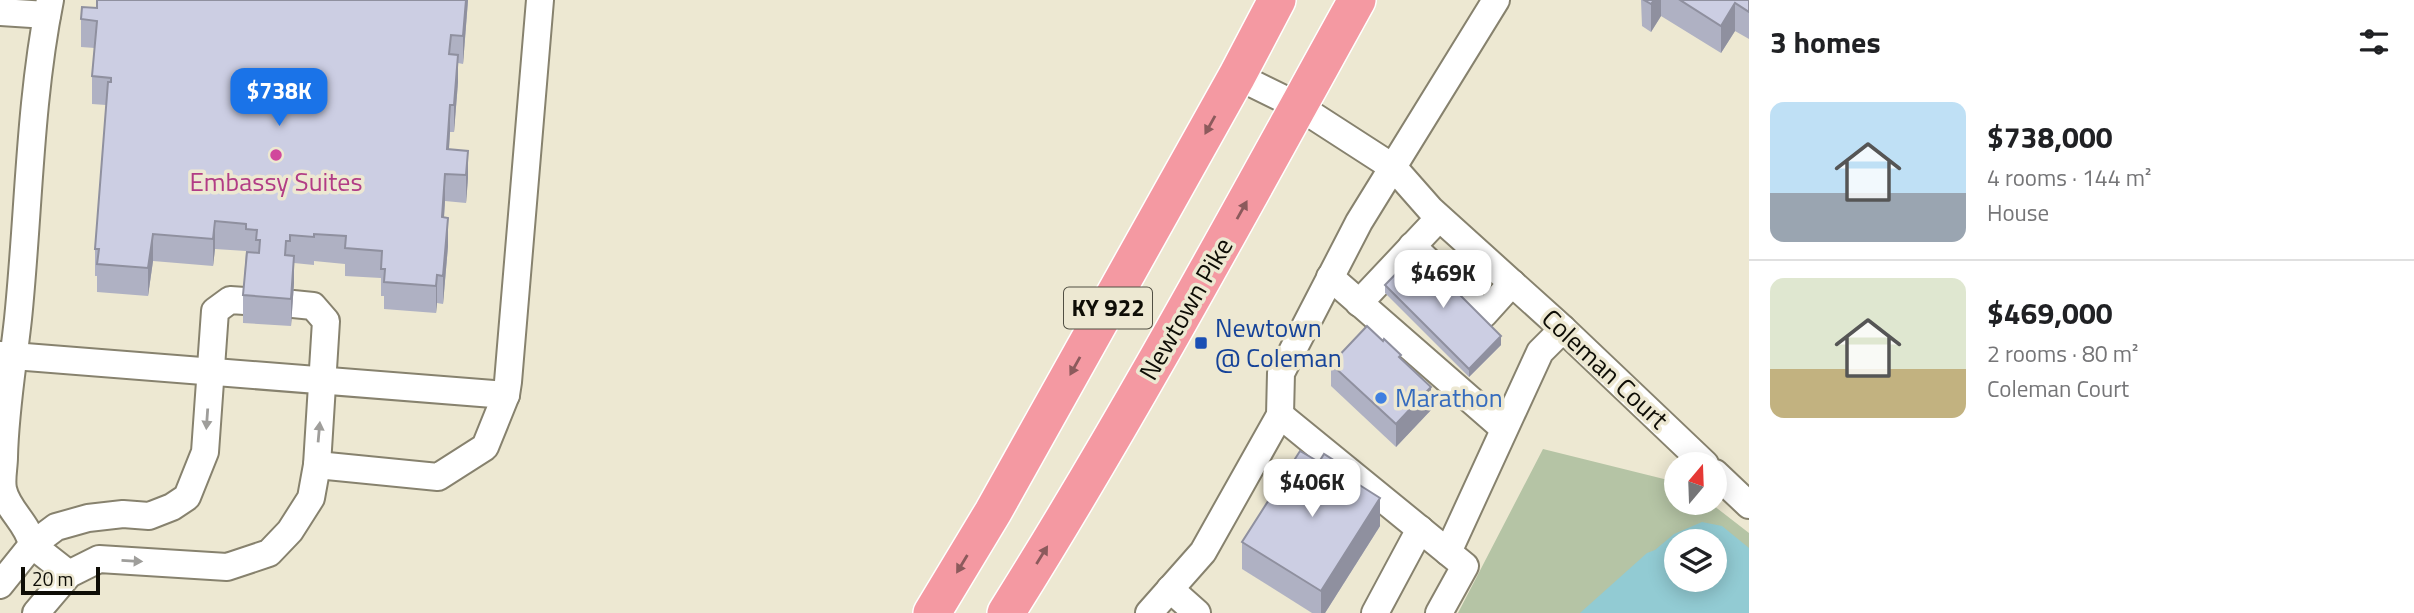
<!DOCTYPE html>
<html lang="en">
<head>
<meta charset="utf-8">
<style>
  :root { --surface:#fff; --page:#f2f2f2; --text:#202124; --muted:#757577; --line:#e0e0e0; --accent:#1a73e8 }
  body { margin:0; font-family:"Titillium Web",sans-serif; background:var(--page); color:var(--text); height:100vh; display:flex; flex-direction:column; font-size:26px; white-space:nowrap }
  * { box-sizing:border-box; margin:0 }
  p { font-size:23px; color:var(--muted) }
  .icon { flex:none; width:38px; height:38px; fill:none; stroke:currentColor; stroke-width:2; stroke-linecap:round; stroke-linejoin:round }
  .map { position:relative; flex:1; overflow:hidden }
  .drawer { display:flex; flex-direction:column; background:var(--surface); width:665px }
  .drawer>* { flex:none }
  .needle { width:46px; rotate:19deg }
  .fabs { position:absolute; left:1664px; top:452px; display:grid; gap:14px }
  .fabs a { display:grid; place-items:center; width:63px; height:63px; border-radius:50%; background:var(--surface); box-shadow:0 4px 18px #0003; font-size:35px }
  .scale { position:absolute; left:21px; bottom:18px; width:79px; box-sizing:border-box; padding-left:7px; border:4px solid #0e0d06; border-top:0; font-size:19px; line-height:24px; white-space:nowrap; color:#0e0d06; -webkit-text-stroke:5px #ede8d2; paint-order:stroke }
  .price { position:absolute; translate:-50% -60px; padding:0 16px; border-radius:14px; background:#fff; color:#222; font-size:23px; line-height:46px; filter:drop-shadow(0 2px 4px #0008) }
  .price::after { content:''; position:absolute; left:50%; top:42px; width:21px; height:16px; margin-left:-10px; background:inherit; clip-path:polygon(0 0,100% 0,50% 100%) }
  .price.on { background:var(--accent); color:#fff }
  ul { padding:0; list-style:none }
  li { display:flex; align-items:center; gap:21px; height:175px; padding:0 21px }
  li+li { border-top:2px solid var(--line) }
  li span { display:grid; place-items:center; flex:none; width:196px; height:140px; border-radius:14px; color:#555 }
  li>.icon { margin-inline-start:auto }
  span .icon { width:84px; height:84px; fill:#fffc; stroke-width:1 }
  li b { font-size:30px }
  h2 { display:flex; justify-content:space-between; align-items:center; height:84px; padding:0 21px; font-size:30px }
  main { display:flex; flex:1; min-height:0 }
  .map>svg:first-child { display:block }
</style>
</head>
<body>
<main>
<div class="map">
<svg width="1749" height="613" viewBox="0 0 1749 613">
  <rect width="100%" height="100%" fill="#ede8d2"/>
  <path fill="#b5c4a5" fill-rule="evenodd" d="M1543,449L1676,482V502H1709L1749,533V613H1458ZM1676,541H1715V579H1676Z"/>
  <path fill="#92cbd3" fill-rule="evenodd" d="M1702,522L1722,526L1749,548V613H1580L1647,553L1655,550L1674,534ZM1676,541H1715V579H1676Z"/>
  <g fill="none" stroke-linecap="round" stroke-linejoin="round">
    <defs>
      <g id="minor">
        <path d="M50,0C29,105 29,212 18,319C13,365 5,410 4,457C4,467 1,479 3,489C7,510 29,524 32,545L69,574"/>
        <polyline points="0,12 47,15"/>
        <polyline points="1237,76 1298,106 1394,168 1431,210 1563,329 1705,464"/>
        <polyline points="1412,246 1484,314 1512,283"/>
        <polyline points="1330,277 1503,428"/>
        <polyline points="1359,303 1439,218"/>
        <polyline points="0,355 506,395"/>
        <polyline points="1280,415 1465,566 1439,613"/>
        <polyline points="317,465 438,477 485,447 506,395 508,382 540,0"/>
        <polyline points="1715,473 1749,505"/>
        <polyline points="1448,552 1540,352 1563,329"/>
        <polyline points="0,585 32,545 56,527 88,518 123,514 149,516 172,507 187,497 205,452 215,311 230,300 245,301"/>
        <polyline points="1170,589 1197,613"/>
        <polyline points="36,613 69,574 99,559 227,567 269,553 290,531 311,498 317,465 326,321 313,306 293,304"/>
        <polyline points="1149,613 1203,552 1280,415 1281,373 1359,222 1496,0"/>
        <polyline points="1375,613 1420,529"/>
      </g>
      <g id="highway">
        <polyline points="932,613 993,512 1237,76 1277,0"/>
        <path d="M1006,613C1131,414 1243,206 1357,0"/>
      </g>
    </defs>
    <use href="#minor" stroke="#87826e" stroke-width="30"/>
    <use href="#highway" stroke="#fff" stroke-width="40"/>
    <use href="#minor" stroke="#fff" stroke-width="26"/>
    <use href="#highway" stroke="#f499a2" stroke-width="37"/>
  </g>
  <g fill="#afb1c3">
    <polygon points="468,0 463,64 458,63 458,82 454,132 450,132 449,149 468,178 466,203 445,201 444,218 448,246 443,304 437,303 436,313 384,309 384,296 381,296 381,278 345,276 345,264 314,261 314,265 294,263 294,283 291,326 243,323 243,295 246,251 215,249 213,266 153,261 148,296 97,292 97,276 95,276 95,249 106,105 92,104 92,76 95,48 81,47 81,19 97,8"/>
    <polygon points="1641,0 1749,0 1749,39 1735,31 1721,53 1661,16 1651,32 1642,26"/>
    <polygon points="1385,285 1501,345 1469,377 1385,293"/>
    <polygon points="1401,359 1431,410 1396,447 1331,386 1331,364"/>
    <polygon points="1354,482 1380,526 1325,613 1312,613 1242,569 1242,542"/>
  </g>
  <g fill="#8f909f">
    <polygon points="466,0 468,0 463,64 463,36"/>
    <polygon points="1654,0 1661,0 1661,16 1651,32 1651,4"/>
    <polygon points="1735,3 1735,31 1721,53 1721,26"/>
    <polygon points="458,55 458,82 454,132 454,105"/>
    <polygon points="450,105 450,132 447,177 447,149"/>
    <polygon points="468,151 468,178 466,203 466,175"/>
    <polygon points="445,174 445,201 442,245 442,217"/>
    <polygon points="448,218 448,246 443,304 443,276"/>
    <polygon points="215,221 215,249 213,266 213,239"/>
    <polygon points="153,234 153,261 148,296 148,268"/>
    <polygon points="294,256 294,283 291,326 291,299"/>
    <polygon points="437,275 437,303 436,313 436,286"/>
    <polygon points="1501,336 1501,345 1469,377 1469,369"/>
    <polygon points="1431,387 1431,410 1396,447 1396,424"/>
    <polygon points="1380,498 1380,526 1325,613 1321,613 1321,591"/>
  </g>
  <g fill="#cccee3" stroke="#8f909f" stroke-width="2">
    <polygon points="97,0 466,0 463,36 451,35 449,54 458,55 454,105 450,105 447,149 468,151 466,175 445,174 442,217 448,218 443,276 437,275 436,286 384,282 385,269 381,269 382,251 345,248 346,236 314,234 314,237 290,235 290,241 286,241 285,255 294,256 291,299 243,295 247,252 259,253 260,240 256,240 257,230 246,229 246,224 215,221 213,239 153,234 148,268 97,264 99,249 95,249 108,82 111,82 111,78 92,76 97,21 81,19 82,7 97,8"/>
    <polygon points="1644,0 1654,0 1651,4"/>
    <polygon points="1680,0 1749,0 1749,12 1735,3 1721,26"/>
    <polygon points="1417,252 1501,336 1469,369 1385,285"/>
    <polygon points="1367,326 1383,341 1384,339 1401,355 1399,357 1431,387 1396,424 1331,364"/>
    <polygon points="1300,451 1319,462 1324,454 1354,473 1350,479 1380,498 1321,591 1242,542"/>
  </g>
  <defs><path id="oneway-solid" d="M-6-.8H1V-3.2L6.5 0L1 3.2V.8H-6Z" transform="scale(1.75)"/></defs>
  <g fill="#8c5a5c">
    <use href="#oneway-solid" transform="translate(1210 125) rotate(119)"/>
    <use href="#oneway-solid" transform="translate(1242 210) rotate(-61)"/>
    <use href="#oneway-solid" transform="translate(1075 366) rotate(119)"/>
    <use href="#oneway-solid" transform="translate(1042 555) rotate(-58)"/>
    <use href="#oneway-solid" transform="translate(962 564) rotate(121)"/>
  </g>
  <g fill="#9f9e9b">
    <use href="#oneway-solid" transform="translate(207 419) rotate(94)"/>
    <use href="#oneway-solid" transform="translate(319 432) rotate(-85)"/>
    <use href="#oneway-solid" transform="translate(132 561) rotate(3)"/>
  </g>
  <circle fill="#d1479c" stroke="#ede8d2" stroke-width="2.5" cx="276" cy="155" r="7"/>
  <rect fill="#1a4fb4" stroke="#ede8d2" stroke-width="2.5" x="1194" y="336" width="14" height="14" rx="3.5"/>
  <circle fill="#3f7fe0" stroke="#ede8d2" stroke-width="2.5" cx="1381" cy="398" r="7"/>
  <g text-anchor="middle" stroke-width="7" stroke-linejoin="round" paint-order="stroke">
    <rect fill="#ede8d2" stroke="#514f43" stroke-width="2" x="1064" y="287.5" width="88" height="41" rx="5"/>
    <g font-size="24" font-weight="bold" fill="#0e0d06">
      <text x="1108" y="316">KY 922</text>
    </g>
    <g font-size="26" fill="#b23c85" stroke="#ede8d2">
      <text x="276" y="191">Embassy Suites</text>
    </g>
    <g font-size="26" fill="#0e0d06" stroke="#ede8d2">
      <text transform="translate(1186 309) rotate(-60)" y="9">Newtown Pike</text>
      <text transform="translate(1605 369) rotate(43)" y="9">Coleman Court</text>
    </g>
    <g font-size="26" fill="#164399" stroke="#ede8d2" text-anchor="start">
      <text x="1215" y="337">Newtown<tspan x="1215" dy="30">@ Coleman</tspan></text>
    </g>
    <g font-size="26" fill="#366cbe" stroke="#ede8d2" text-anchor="start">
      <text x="1395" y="407">Marathon</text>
    </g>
  </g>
</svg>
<div class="fabs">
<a><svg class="needle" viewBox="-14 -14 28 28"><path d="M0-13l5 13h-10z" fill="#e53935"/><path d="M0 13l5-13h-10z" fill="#757577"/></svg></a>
<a><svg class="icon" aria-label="layers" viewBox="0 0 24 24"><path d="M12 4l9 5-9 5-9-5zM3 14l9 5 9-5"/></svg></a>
</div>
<div class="scale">20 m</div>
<b class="price on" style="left:279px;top:128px">$738K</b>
<b class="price" style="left:1443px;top:310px">$469K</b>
<b class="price" style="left:1312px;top:519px">$406K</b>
</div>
<section class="drawer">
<h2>3 homes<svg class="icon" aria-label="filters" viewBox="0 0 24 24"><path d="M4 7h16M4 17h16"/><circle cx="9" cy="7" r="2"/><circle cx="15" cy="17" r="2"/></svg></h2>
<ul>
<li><span style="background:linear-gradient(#bfe0f5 65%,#9aa5b1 0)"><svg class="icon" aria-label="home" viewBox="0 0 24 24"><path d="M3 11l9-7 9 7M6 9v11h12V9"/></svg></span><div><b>$738,000</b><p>4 rooms · 144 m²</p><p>House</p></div></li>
<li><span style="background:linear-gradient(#dfe7d0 65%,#c2b280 0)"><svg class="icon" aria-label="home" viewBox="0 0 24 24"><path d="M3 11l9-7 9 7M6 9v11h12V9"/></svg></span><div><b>$469,000</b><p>2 rooms · 80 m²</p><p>Coleman Court</p></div></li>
</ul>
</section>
</main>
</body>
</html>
